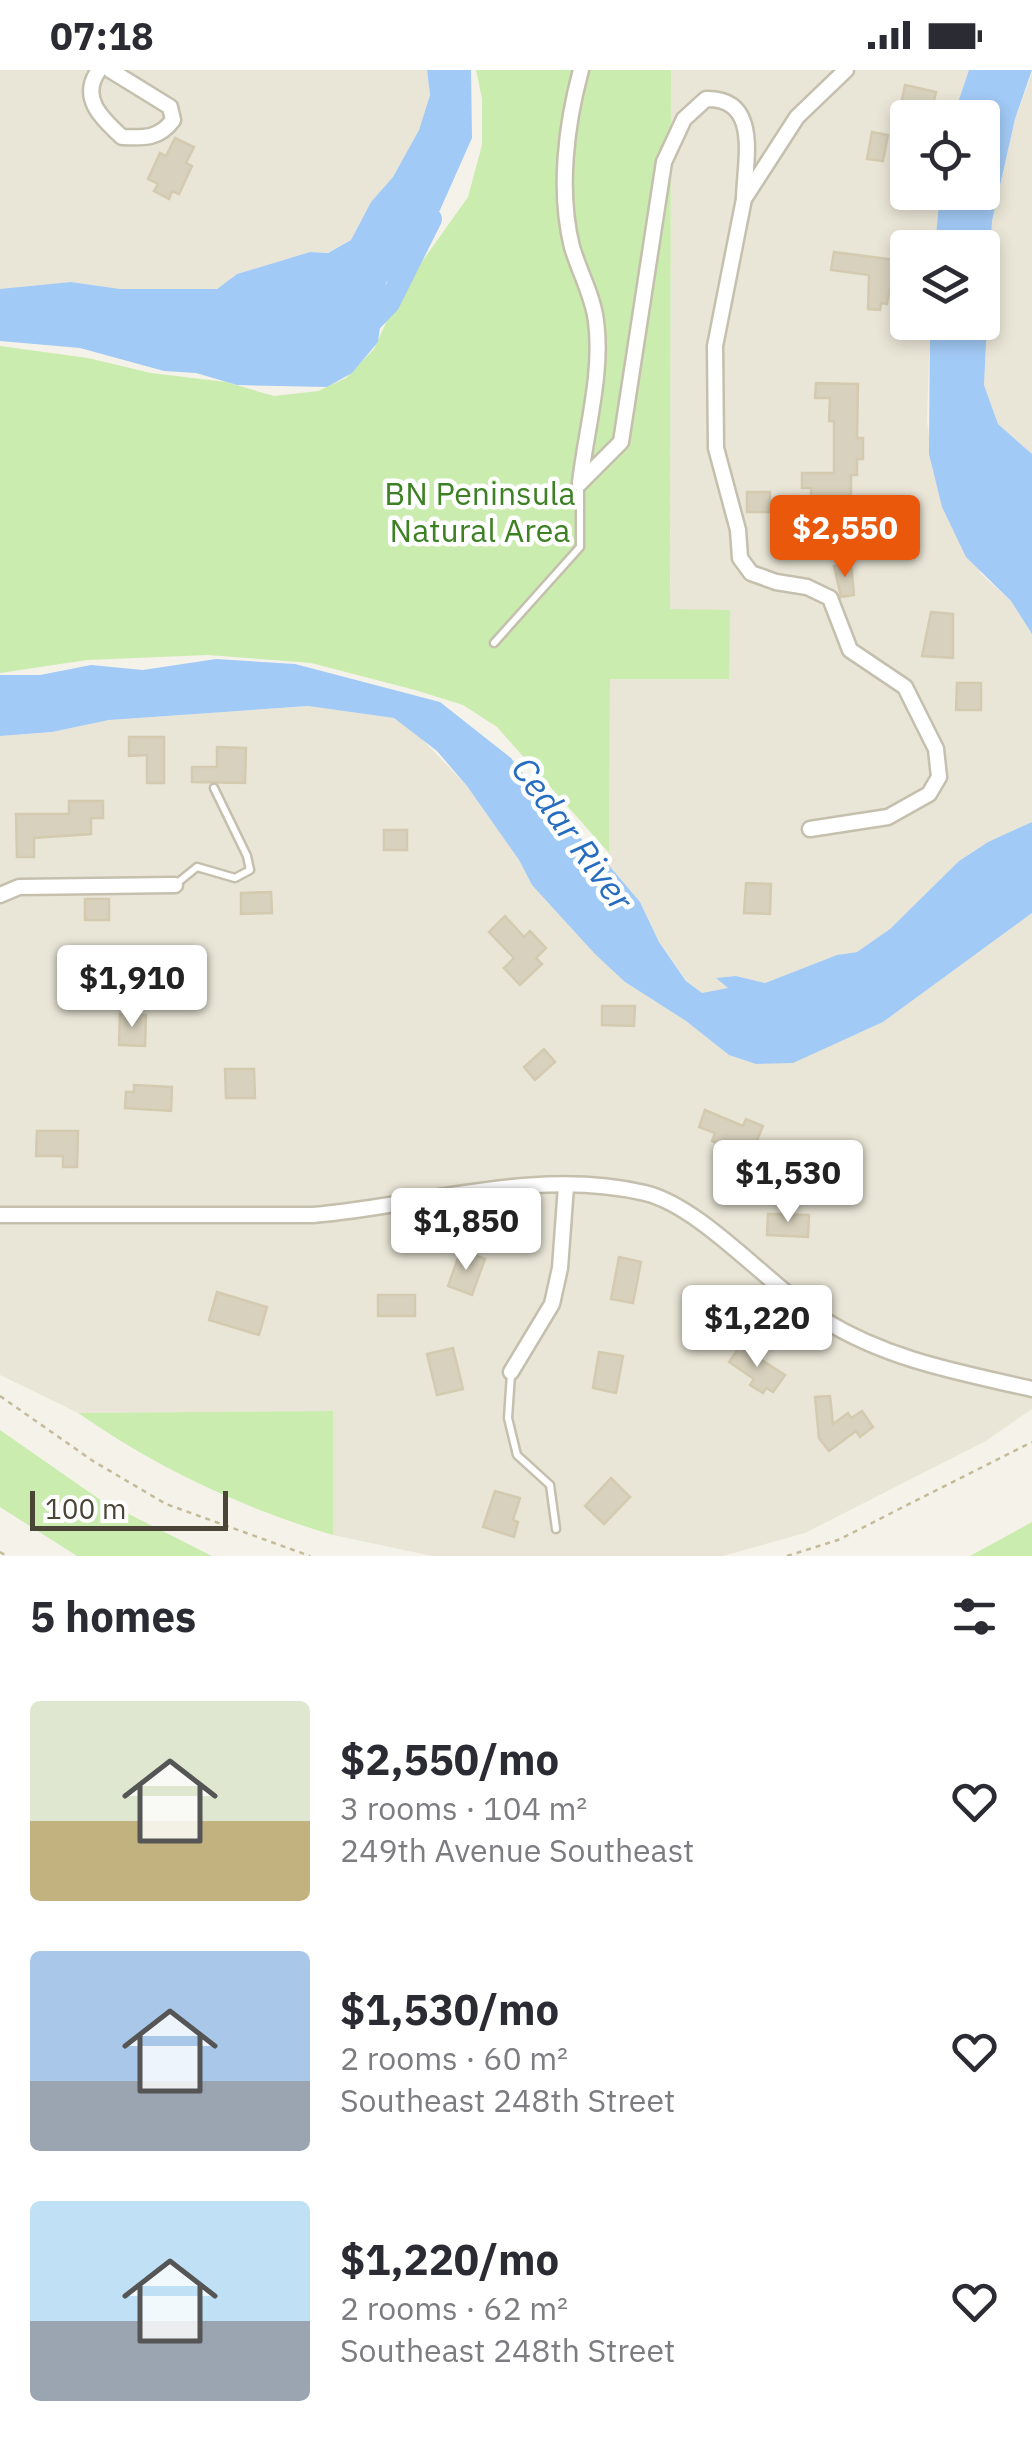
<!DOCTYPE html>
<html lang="en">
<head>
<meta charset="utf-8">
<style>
  :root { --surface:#fff; --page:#f2f2f3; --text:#2b2b33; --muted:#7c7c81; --accent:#ea580c }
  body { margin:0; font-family:"IBM Plex Sans",sans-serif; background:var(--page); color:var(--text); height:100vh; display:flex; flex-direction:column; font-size:38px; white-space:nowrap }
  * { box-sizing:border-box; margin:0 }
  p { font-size:32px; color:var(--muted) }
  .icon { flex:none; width:55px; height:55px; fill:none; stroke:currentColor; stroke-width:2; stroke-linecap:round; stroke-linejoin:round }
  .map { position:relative; height:1486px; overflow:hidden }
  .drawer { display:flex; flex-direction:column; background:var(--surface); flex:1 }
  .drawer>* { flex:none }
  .controls { position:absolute; left:890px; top:30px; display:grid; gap:20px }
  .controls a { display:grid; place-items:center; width:110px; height:110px; border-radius:10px; background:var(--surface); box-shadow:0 5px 15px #0003; font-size:50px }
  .scale { position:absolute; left:30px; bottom:25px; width:198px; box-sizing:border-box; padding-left:10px; border:5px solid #4a4536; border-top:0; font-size:28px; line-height:35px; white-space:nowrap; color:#4a4536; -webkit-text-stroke:8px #fff; paint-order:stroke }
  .price { position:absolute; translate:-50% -85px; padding:0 22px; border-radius:10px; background:#fff; color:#222; font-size:32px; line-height:65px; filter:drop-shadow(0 2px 5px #0008) }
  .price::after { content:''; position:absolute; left:50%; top:60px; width:30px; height:22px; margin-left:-15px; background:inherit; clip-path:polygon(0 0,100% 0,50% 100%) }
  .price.on { background:var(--accent); color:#fff }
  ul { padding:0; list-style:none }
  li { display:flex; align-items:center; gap:30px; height:250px; padding:0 30px }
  li span { display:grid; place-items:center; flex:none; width:280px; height:200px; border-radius:10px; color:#555 }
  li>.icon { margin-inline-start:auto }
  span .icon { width:120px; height:120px; fill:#fffc; stroke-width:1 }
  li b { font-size:42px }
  h2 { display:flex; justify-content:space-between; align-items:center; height:120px; padding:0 30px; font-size:42px }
  .status { display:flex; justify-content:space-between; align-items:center; height:70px; padding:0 50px; background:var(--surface); direction:ltr }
  .status svg { height:28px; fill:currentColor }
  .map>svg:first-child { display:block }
</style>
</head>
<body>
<div class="status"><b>07:18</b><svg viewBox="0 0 49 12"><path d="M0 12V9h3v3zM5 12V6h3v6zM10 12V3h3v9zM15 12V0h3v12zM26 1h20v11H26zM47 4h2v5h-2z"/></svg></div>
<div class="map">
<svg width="1032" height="1486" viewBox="0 0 1032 1486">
  <rect width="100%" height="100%" fill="#f5f3e9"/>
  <g fill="#eae6d7">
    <polygon points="0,0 427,0 430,25 419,60 393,107 371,132 351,170 327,183 310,182 237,204 217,219 120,219 71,212 10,220 0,219"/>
    <polygon points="671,0 969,0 953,47 908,48 908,122 940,123 935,177 908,178 908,252 930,253 927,351 934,399 981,504 1011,531 1032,564 1032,752 988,772 959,791 890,859 857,882 837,885 765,913 736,906 718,908 729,918 718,923 702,924 687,911 659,872 640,832 601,786 609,783 610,609 729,609 670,540"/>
    <polygon points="1032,3 1032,384 998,354 984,315 992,151 1015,49"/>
    <polygon points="308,636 394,648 415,662 467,716 519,790 532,815 625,912 686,951 729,985 838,972 883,952 1032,843 1032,1339 984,1372 805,1463 723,1486 432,1486 333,1465 333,1341 78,1343 0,1305 0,666 52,662 109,650"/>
  </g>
  <g fill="#caecaf">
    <polygon points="476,0 671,0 670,539 730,540 729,609 610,609 609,783 497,657 463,635 415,620 311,593 208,585 87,590 0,603 0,276 88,288 151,303 226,312 274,326 318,321 346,308 374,279 399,224 468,127 482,75 482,29"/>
    <path d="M333,1341V1465C242,1438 157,1398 78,1343Z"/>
    <polygon points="0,1360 99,1429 212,1486 77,1486 0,1437"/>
    <polygon points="1032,1452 1032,1486 970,1486"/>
  </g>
  <g fill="#a2caf6">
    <polygon points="427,0 471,0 472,68 440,140 418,175 386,213 378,272 352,303 327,317 237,315 196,303 164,301 80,278 0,271 0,219 71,212 120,219 217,219 237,204 310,182 328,183 351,170 371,132 393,107 419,60 430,25"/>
    <polygon points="969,0 1032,0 1015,49 992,151 984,315 998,354 1032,384 1032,564 1011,531 966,487 942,437 929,384 930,253 982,252 982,178 935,177 940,123 982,122 982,48 953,47"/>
    <polygon points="216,589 295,594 440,632 511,688 557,748 601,786 640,832 659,872 686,911 702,923 728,918 716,908 736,906 765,913 837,885 857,882 890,859 959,791 988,772 1032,752 1032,843 883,952 793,993 756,994 729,985 686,951 625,912 595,884 532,815 519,790 467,716 437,681 394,648 308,636 109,650 52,662 0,666 0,605 40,605 91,595 143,600"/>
  </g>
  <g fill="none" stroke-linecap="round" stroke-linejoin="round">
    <polyline stroke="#a2caf6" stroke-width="22" points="362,261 389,233 431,149"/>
  </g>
  <g fill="#d8d1bd" stroke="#d3cab0" stroke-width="2.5">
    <polygon points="905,15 936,22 930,48 899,44"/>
    <polygon points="872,62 888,65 883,91 867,89"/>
    <polygon points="175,68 194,77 186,93 192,96 179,124 172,121 169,129 154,121 158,114 148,109 160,83 166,86"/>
    <polygon points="834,182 904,191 900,220 890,218 887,234 881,233 880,240 868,239 869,205 831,200"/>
    <polygon points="816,313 858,314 857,368 863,368 863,389 857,389 857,405 851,405 851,466 826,466 826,440 811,440 811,418 802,418 802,403 834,403 834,351 829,351 830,328 815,328"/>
    <rect x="747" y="422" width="23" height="20"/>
    <polygon points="851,494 854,525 841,527 834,496"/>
    <polygon points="931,542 953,544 953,588 922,586"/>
    <polygon points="957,613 981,613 981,640 956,640"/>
    <polygon points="129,667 164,667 164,713 147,713 147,685 129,686"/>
    <polygon points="217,677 246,678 245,713 192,712 192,697 217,697"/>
    <polygon points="69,731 103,731 103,748 91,748 91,764 34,768 34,787 17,787 16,744 69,744"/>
    <rect x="384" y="760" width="23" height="20"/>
    <polygon points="746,813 771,814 770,844 744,843"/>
    <polygon points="271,822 272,843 241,844 241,823"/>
    <rect x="85" y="829" width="24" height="21"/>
    <polygon points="505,846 524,867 530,861 546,878 536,888 542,894 520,915 504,898 514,888 489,862"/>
    <polygon points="602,936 635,936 634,956 602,955"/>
    <polygon points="120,944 146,945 145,976 119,975"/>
    <polygon points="544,979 555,992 535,1010 524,997"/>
    <polygon points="225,999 254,999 255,1028 226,1028"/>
    <polygon points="134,1015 172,1017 171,1041 125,1038 126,1022 134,1022"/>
    <polygon points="705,1040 743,1056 746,1049 763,1056 756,1073 775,1080 768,1096 734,1082 727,1097 715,1093 722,1075 712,1071 715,1063 699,1057"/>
    <polygon points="37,1061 78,1061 77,1097 63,1097 63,1086 36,1086"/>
    <polygon points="768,1144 809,1145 808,1167 767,1165"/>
    <polygon points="461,1180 485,1189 472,1225 448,1216"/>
    <polygon points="619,1187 641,1192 633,1233 611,1229"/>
    <polygon points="217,1222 267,1237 259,1265 209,1250"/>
    <rect x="378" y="1225" width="37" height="21"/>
    <polygon points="740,1276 785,1305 773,1322 766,1318 763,1323 750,1315 754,1309 729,1292"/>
    <polygon points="453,1278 463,1319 437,1325 427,1284"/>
    <polygon points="599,1282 623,1286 616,1323 593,1318"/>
    <polygon points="830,1326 833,1354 848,1343 851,1348 862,1341 873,1357 860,1367 856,1361 829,1381 819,1368 815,1327"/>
    <polygon points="611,1408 630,1427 604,1454 585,1436"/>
    <polygon points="495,1421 520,1428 513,1450 518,1452 514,1467 483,1457"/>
  </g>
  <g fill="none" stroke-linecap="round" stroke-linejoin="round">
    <defs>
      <g id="lane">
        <polyline points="494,573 580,477 580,414"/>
        <polyline points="176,814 197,797 235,808 250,800 247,786 214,718"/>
        <polyline points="511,1304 508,1348 517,1385 550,1415 556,1459"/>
      </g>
      <g id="street">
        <path d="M99,0C79,27 101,48 122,67C144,68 159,69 173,50L170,37L110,0"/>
        <path d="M580,413L621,372L664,92L684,49L706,29C761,28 745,90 744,128"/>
        <path d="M580,413C586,360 603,303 596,251C593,226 579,201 572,177C558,121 566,55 581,0"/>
        <polyline points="810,759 888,747 929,724 939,707 936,679 905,617 850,580 830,528 807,517 776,512 751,503 740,488 738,460 716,378 715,276 744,129 797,47 846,0"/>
        <polyline points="0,825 19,817 175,815"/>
        <path d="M0,1145H313C422,1136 535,1097 645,1123C703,1137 770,1218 824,1250C889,1290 958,1302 1032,1319"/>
        <polyline points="511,1302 552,1234 560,1198 566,1116"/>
      </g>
    </defs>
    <use href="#lane" stroke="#c5bfad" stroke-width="11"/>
    <use href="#street" stroke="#c5bfad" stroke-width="19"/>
    <g stroke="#c5bb9b" stroke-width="2.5" stroke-dasharray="5 5" stroke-linecap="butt">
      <polyline points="0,1326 93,1391 166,1434 310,1486"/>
      <polyline points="0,1482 7,1486"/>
      <polyline points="787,1486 838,1470 1032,1372"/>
    </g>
    <use href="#lane" stroke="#fff" stroke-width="6"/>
    <use href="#street" stroke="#fff" stroke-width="14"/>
  </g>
  <g text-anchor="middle" stroke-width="9" stroke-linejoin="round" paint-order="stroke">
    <g font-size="32" fill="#3d8124" stroke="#fff">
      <text x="480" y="435">BN Peninsula<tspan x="480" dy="37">Natural Area</tspan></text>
    </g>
    <g font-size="35" font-style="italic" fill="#276dbf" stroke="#fff">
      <text transform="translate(572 764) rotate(54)" y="12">Cedar River</text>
    </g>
  </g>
</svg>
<div class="controls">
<a><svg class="icon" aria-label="locate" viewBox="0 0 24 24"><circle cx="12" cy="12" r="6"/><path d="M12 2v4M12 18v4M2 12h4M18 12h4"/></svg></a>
<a><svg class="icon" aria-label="layers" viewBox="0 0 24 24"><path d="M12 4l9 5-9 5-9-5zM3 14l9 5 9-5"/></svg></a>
</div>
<div class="scale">100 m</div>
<b class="price on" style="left:845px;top:510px">$2,550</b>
<b class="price" style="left:132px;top:960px">$1,910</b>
<b class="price" style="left:788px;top:1155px">$1,530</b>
<b class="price" style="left:466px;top:1203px">$1,850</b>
<b class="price" style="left:757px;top:1300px">$1,220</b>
</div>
<section class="drawer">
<h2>5 homes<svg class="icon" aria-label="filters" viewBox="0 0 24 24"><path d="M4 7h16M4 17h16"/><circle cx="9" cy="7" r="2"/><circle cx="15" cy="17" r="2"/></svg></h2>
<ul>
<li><span style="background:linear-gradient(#dfe7d0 60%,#c2b280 0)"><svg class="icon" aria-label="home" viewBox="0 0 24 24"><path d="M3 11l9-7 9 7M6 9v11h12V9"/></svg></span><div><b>$2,550/mo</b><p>3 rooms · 104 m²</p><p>249th Avenue Southeast</p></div><svg class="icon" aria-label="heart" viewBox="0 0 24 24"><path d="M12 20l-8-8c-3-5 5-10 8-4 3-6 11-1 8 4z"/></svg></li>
<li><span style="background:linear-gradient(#a9c7e8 65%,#9aa5b1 0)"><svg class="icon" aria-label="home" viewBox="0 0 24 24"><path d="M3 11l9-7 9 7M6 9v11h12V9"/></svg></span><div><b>$1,530/mo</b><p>2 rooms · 60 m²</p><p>Southeast 248th Street</p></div><svg class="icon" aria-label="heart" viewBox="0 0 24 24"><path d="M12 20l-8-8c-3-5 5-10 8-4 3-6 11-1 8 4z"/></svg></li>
<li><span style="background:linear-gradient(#bfe0f5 60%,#9aa5b1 0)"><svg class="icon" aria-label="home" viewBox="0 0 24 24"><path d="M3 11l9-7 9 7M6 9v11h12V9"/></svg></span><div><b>$1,220/mo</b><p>2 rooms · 62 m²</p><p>Southeast 248th Street</p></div><svg class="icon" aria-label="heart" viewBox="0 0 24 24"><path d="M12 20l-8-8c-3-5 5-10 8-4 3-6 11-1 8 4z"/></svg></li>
</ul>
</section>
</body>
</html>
